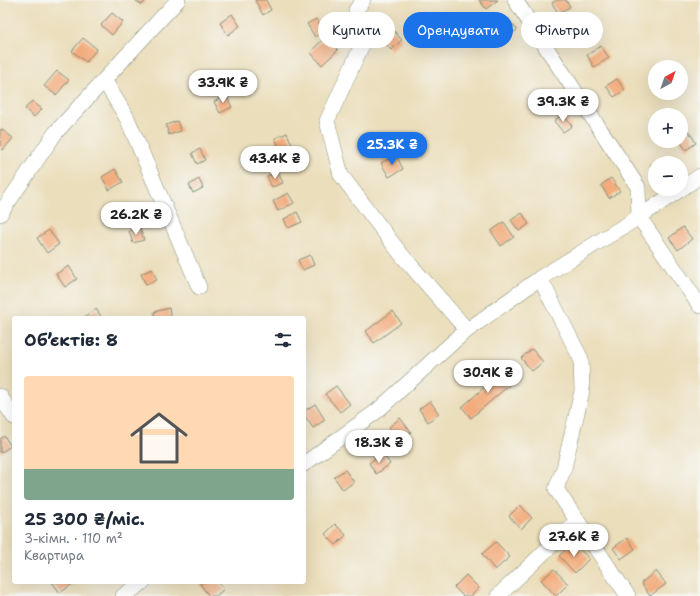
<!DOCTYPE html>
<html lang="uk">
<head>
<meta charset="utf-8">
<style>
  :root { --surface:#fff; --page:#f6f6f7; --text:#1f2937; --muted:#747a83; --line:#e0e1e3; --accent:#1a73e8 }
  body { margin:0; font-family:"Shantell Sans",sans-serif; background:var(--page); color:var(--text); height:100vh; display:flex; flex-direction:column; font-size:15px; white-space:nowrap }
  * { box-sizing:border-box; margin:0 }
  p { font-size:13px; color:var(--muted) }
  .icon { flex:none; width:22px; height:22px; fill:none; stroke:currentColor; stroke-width:2; stroke-linecap:round; stroke-linejoin:round }
  .map { position:relative; flex:1; overflow:hidden }
  .side { position:absolute; left:12px; top:316px; width:294px; height:268px; display:flex; flex-direction:column; background:var(--surface); border-radius:4px; box-shadow:0 4px 16px #0002 }
  .side>* { flex:none }
  .guide { position:absolute; left:318px; top:12px; width:322px; height:36px; display:flex; gap:8px }
  .needle { width:26px; rotate:40deg }
  .tools { position:absolute; left:648px; top:60px; display:grid; gap:8px }
  .tools a { display:grid; place-items:center; width:40px; height:40px; border-radius:50%; background:var(--surface); box-shadow:0 4px 16px #0002; font-size:20px }
  .price { position:absolute; translate:-50% -34px; padding:0 9px; border-radius:14px; background:#fff; color:#222; font-size:13px; line-height:26px; filter:drop-shadow(0 1px 2px #0008) }
  .price::after { content:''; position:absolute; left:50%; top:24px; width:12px; height:9px; margin-left:-6px; background:inherit; clip-path:polygon(0 0,100% 0,50% 100%) }
  .price.selected { background:var(--accent); color:#fff }
  ul { padding:0; list-style:none }
  li { display:grid; align-content:center; gap:8px; height:212px; padding:0 12px }
  li+li { border-top:1px solid var(--line) }
  li span { display:grid; place-items:center; height:124px; border-radius:4px; color:#555 }
  li>.icon { margin-inline-start:auto }
  span .icon { width:72px; height:72px; fill:#fffc; stroke-width:1 }
  li b { font-size:17px }
  h2 { display:flex; justify-content:space-between; align-items:center; height:48px; padding:0 12px; font-size:17px }
  .tag { padding:0 14px; border-radius:18px; background:var(--surface); box-shadow:0 4px 16px #0002; font-size:14px; line-height:36px }
  .tag.selected { background:var(--accent); color:#fff }
  .map>svg:first-child { display:block }
</style>
</head>
<body>
<div class="map">
<svg width="700" height="596" viewBox="0 0 700 596">
  <rect width="100%" height="100%" fill="#f6f6f2"/>
  <filter id="ink" filterUnits="userSpaceOnUse"><feTurbulence type="fractalNoise" baseFrequency=".025" numOctaves="2"/><feDisplacementMap in="SourceGraphic" scale="8" xChannelSelector="R" yChannelSelector="G"/><feConvolveMatrix kernelMatrix="1 2 1 2 8 2 1 2 1" color-interpolation-filters="sRGB"/></filter>
  <filter id="wash" filterUnits="userSpaceOnUse"><feTurbulence type="fractalNoise" baseFrequency=".012" numOctaves="4" result="noise"/><feDisplacementMap in="SourceGraphic" scale="16" xChannelSelector="R" yChannelSelector="G"/><feGaussianBlur stdDeviation="0.9" result="paint"/><feColorMatrix in="noise" values="0 0 0 0 0 0 0 0 0 0 0 0 0 0 0 0 0 1.4 0 .05"/><feComposite in="paint" operator="in"/></filter>
  <g filter="url(#wash)">
    <rect width="100%" height="100%" fill="#ebdebb"/>
    <g id="blocks">
      <g fill="#f3ab7c">
        <polygon points="135,0 146,0 142,5"/>
        <polygon points="255,0 266,0 271,10 263,15"/>
        <polygon points="479,0 498,0 486,9"/>
        <polygon points="557,0 566,0 570,7 558,13 552,3"/>
        <polygon points="112,13 123,22 112,35 101,25"/>
        <polygon points="232,14 240,26 228,35 220,23"/>
        <polygon points="316,19 324,31 315,37 307,24"/>
        <polygon points="509,19 517,30 507,37 499,26"/>
        <polygon points="583,20 589,32 574,40 568,29"/>
        <polygon points="393,30 402,40 391,50 382,39"/>
        <polygon points="326,37 338,50 322,65 310,52"/>
        <polygon points="83,38 97,49 86,62 72,51"/>
        <polygon points="601,46 609,58 594,67 587,55"/>
        <polygon points="57,71 69,80 56,95 44,86"/>
        <polygon points="617,79 625,90 614,97 606,86"/>
        <polygon points="226,95 232,107 220,113 214,102"/>
        <polygon points="32,101 42,109 34,117 25,109"/>
        <polygon points="563,114 572,126 563,132 554,121"/>
        <polygon points="177,121 181,131 169,135 166,125"/>
        <polygon points="1,129 13,138 3,150 0,147 0,131"/>
        <polygon points="688,130 696,143 686,150 680,141 681,134"/>
        <polygon points="287,133 292,145 280,150 275,138"/>
        <polygon points="254,146 261,160 252,164 245,151"/>
        <polygon points="200,149 205,160 197,164 192,153"/>
        <polygon points="396,155 403,169 389,177 381,163"/>
        <polygon points="663,157 667,163 655,163 655,173 650,165"/>
        <polygon points="115,169 123,182 109,190 102,177"/>
        <polygon points="278,172 283,183 272,187 267,176"/>
        <polygon points="611,178 620,191 609,198 601,185"/>
        <polygon points="199,179 203,188 193,193 189,185"/>
        <polygon points="288,193 294,203 278,211 273,201"/>
        <polygon points="125,209 130,219 119,224 115,214"/>
        <polygon points="297,212 302,222 288,228 284,219"/>
        <polygon points="522,213 529,224 519,231 511,220"/>
        <polygon points="504,222 514,237 501,246 491,231"/>
        <polygon points="683,227 692,239 678,250 669,238"/>
        <polygon points="140,228 144,240 133,243 129,231"/>
        <polygon points="49,230 59,244 47,253 37,238"/>
        <polygon points="310,255 314,265 303,270 298,260"/>
        <polygon points="69,266 77,279 65,287 56,274"/>
        <polygon points="152,269 157,280 146,285 141,274"/>
        <polygon points="169,308 171,318 155,318 154,312"/>
        <polygon points="96,309 102,318 83,318"/>
        <polygon points="393,311 401,323 374,343 366,331"/>
        <polygon points="532,349 543,362 532,371 521,358"/>
        <polygon points="504,370 514,381 471,418 462,407"/>
        <polygon points="336,386 350,404 340,412 325,394"/>
        <polygon points="430,401 439,414 428,422 419,409"/>
        <polygon points="315,404 325,420 313,428 304,415 304,411"/>
        <polygon points="400,418 411,432 400,440 389,427"/>
        <polygon points="4,436 11,446 0,453 0,439"/>
        <polygon points="382,453 390,464 376,474 369,463"/>
        <polygon points="345,470 354,482 343,490 334,477"/>
        <polygon points="520,505 532,518 521,529 509,516"/>
        <polygon points="335,524 346,535 336,545 325,534"/>
        <polygon points="627,538 635,549 621,559 613,548"/>
        <polygon points="496,542 510,557 495,570 482,554"/>
        <polygon points="573,542 589,559 575,573 559,556"/>
        <polygon points="554,569 568,584 556,596 541,580"/>
        <polygon points="656,571 666,584 650,596 641,583"/>
        <polygon points="466,575 479,588 471,596 463,596 454,587"/>
        <polygon points="52,582 75,582 60,593"/>
        <polygon points="203,582 218,582 224,589 216,596 209,596 200,584"/>
      </g>
    </g>
  </g>
  <g filter="url(#ink)">
    <use href="#blocks" fill-opacity="0" stroke="#858e78" stroke-width="1"/>
    <g fill="none" stroke-linecap="round" stroke-linejoin="round">
      <defs>
        <g id="street">
          <polyline points="363,0 356,10 362,45 327,121 341,175 400,253 467,330"/>
          <polyline points="515,0 638,187 639,217 700,306"/>
          <polyline points="104,80 127,118 199,287"/>
          <polyline points="681,189 700,176"/>
          <polyline points="0,214 56,132 178,0"/>
          <polyline points="540,278 581,359 582,391 564,468 556,489 628,596"/>
          <polyline points="0,396 14,417"/>
          <polyline points="304,464 377,411 462,334 540,278 639,217 681,189"/>
          <polyline points="123,596 143,582"/>
          <polyline points="498,596 577,521"/>
        </g>
      </defs>
      <use href="#street" stroke="#858e78" stroke-width="16"/>
      <use href="#street" stroke="#fff" stroke-width="15"/>
    </g>
  </g>
</svg>
<div class="tools">
<a><svg class="needle" viewBox="-14 -14 28 28"><path d="M0-13l5 13h-10z" fill="#e53935"/><path d="M0 13l5-13h-10z" fill="#747a83"/></svg></a>
<a>+</a>
<a>−</a>
</div>
<b class="price" style="left:223px;top:104px">33.9K ₴</b>
<b class="price" style="left:563px;top:123px">39.3K ₴</b>
<b class="price selected" style="left:392px;top:166px">25.3K ₴</b>
<b class="price" style="left:275px;top:180px">43.4K ₴</b>
<b class="price" style="left:136px;top:236px">26.2K ₴</b>
<b class="price" style="left:488px;top:394px">30.9K ₴</b>
<b class="price" style="left:379px;top:464px">18.3K ₴</b>
<b class="price" style="left:574px;top:558px">27.6K ₴</b>
<div class="guide">
<a class="tag">Купити</a>
<a class="tag selected">Орендувати</a>
<a class="tag">Фільтри</a>
</div>
<section class="side">
<h2>Об’єктів: 8<svg class="icon" aria-label="filters" viewBox="0 0 24 24"><path d="M4 7h16M4 17h16"/><circle cx="9" cy="7" r="2"/><circle cx="15" cy="17" r="2"/></svg></h2>
<ul>
<li><span style="background:linear-gradient(#ffd9b3 75%,#7fa58c 0)"><svg class="icon" aria-label="home" viewBox="0 0 24 24"><path d="M3 11l9-7 9 7M6 9v11h12V9"/></svg></span><div><b>25 300 ₴/міс.</b><p>3-кімн. · 110 m²</p><p>Квартира</p></div></li>
</ul>
</section>
</div>
</body>
</html>
